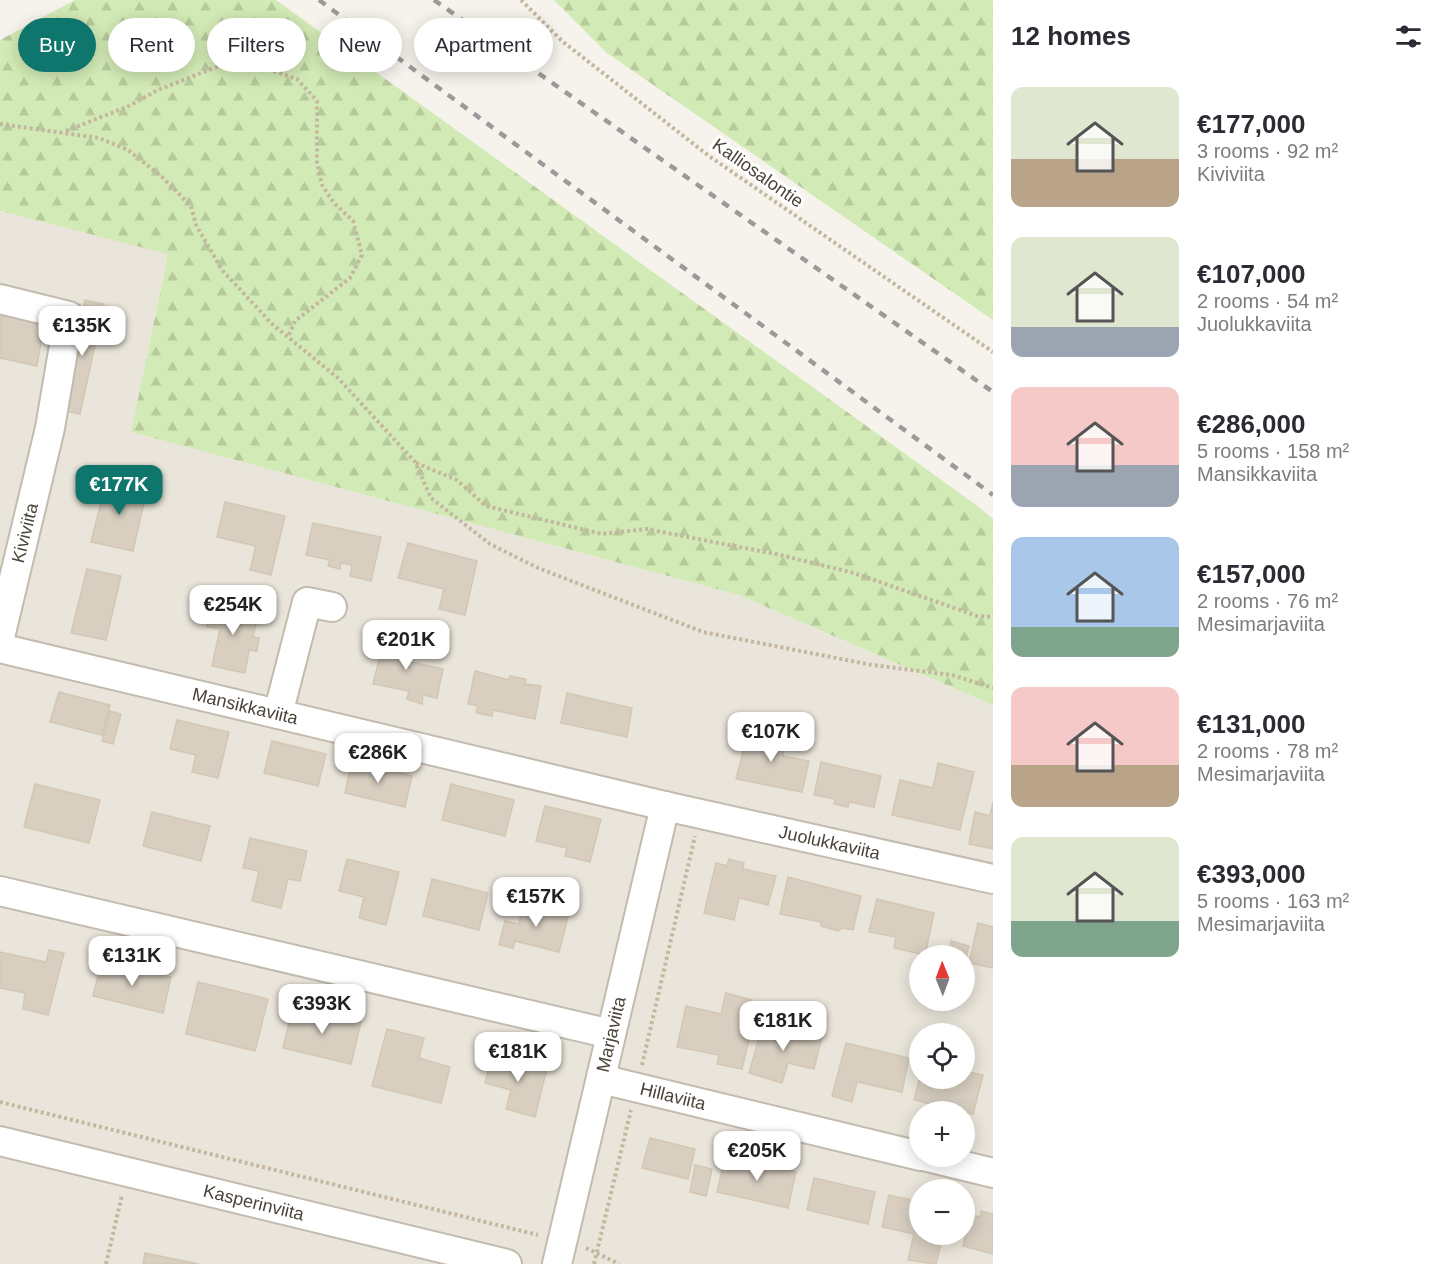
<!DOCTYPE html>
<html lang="en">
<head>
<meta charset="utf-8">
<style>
  :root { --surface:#fff; --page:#f2f2f3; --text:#2b2b33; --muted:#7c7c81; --accent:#0f766e }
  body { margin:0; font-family:Helvetica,sans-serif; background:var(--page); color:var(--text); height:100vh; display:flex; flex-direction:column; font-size:22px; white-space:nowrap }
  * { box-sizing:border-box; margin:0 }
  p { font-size:20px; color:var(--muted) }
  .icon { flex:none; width:33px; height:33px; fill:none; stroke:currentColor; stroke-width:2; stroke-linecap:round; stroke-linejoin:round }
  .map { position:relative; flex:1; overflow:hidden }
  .side { display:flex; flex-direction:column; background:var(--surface); width:450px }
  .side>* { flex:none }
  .guide { position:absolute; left:18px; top:18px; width:570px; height:54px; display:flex; gap:12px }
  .needle { width:39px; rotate:359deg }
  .tools { position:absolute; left:909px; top:945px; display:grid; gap:12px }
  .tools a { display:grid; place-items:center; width:66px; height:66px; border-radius:50%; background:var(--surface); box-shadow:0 3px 15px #0003; font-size:30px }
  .price { position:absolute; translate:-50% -51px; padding:0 14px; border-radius:12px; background:#fff; color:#222; font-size:20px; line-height:39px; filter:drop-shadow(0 2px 3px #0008) }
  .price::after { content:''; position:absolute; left:50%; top:36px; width:18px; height:14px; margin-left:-9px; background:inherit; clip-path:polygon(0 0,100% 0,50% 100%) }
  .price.current { background:var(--accent); color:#fff }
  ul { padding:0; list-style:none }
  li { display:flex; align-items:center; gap:18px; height:150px; padding:0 18px }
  li span { display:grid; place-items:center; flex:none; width:168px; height:120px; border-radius:12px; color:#555 }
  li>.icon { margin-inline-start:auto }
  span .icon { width:72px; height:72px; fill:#fffc; stroke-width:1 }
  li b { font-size:26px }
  h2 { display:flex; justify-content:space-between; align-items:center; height:72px; padding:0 18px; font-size:26px }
  .pill { padding:0 21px; border-radius:27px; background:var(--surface); box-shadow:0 3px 15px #0003; font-size:21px; line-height:54px }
  .pill.current { background:var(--accent); color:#fff }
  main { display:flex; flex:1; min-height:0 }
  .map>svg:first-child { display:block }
</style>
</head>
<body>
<main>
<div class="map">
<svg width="993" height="1264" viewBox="0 0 993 1264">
  <defs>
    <pattern id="forest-firs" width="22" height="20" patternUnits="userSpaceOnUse" patternTransform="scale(1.5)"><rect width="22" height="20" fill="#d2eab5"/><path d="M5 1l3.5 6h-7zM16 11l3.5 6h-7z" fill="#b6ca9c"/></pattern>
  </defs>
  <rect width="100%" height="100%" fill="#f6f3ec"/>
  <path fill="#eae5da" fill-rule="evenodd" d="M0,211L168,253L131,432L739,595L993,705V1264H0ZM920,956H964V1000H920ZM920,1034H964V1078H920ZM920,1112H964V1156H920ZM920,1190H964V1234H920Z"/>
  <g fill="url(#forest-firs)">
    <polygon points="75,0 276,0 976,505 993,519 993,705 739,595 131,432 168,254 0,211 0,40"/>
    <polygon points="554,0 993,0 993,320 607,53"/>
  </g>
  <g fill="#d8cfc1" stroke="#d3c7b4" stroke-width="1.5">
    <polygon points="85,300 104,304 80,414 60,410"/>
    <polygon points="0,315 44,325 37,366 0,358"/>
    <polygon points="106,482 147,490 133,551 91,542"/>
    <polygon points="225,502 285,516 271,575 250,570 256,546 217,537"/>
    <polygon points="313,523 381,537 371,581 350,576 352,565 341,563 340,569 328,566 330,560 306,555"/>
    <polygon points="408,543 477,561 465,615 439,609 444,589 398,578"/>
    <polygon points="87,569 121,576 106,640 71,633"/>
    <polygon points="212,601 259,612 253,637 259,638 257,651 249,650 245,673 212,666 220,629 207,627"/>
    <polygon points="385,636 416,644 411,662 443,669 437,698 423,695 422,704 407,699 409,691 373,684"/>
    <polygon points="475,671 509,680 510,676 526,679 525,684 541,686 535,719 493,710 492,716 476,713 478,706 468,704"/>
    <polygon points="59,692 110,705 102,735 50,722"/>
    <polygon points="567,693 632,708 627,737 561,723"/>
    <polygon points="110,711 121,714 113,744 102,741"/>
    <polygon points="177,720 229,732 218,778 192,772 196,755 170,749"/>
    <polygon points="749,729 787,737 783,756 809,761 802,792 736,779"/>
    <polygon points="272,741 326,754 318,786 264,773"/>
    <polygon points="352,761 412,776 405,807 345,793"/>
    <polygon points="821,762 881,776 874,807 849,802 848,807 834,804 835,799 814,795"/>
    <polygon points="938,763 974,772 960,830 892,815 900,780 933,788"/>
    <polygon points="35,784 100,800 89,843 24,827"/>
    <polygon points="451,784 514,800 505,836 442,820"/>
    <polygon points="993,802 993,849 969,844 975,812 990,816"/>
    <polygon points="545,806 601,819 590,862 565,856 567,848 536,841"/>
    <polygon points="152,812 210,826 201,861 143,846"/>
    <polygon points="250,838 307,851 300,881 288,879 281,908 252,901 259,871 243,868"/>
    <polygon points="347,859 399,872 386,925 359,918 364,897 339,891"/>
    <polygon points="729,859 744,863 743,869 776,876 768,905 739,898 734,920 704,913 716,863 727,866"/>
    <polygon points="788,877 861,896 853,930 842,928 838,931 821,926 821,922 780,914"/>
    <polygon points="432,879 488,893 479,930 423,916"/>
    <polygon points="877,899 934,913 925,955 894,948 896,937 869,932"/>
    <polygon points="524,902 569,913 559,952 515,941 513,948 499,945 505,921 519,924"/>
    <polygon points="978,923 993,927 993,968 969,963"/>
    <polygon points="951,941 969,946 964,967 964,956 948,956"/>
    <polygon points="49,950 64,953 48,1015 23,1009 25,993 0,988 0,952 46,962"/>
    <polygon points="102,960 171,977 163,1013 93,996"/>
    <polygon points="198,982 268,999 255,1051 186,1034"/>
    <polygon points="726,993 752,1000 747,1022 753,1023 742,1069 717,1064 719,1055 677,1047 686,1006 721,1014"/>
    <polygon points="293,1006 361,1022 351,1064 283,1048"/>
    <polygon points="763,1024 822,1037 814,1069 788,1063 782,1083 749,1073"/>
    <polygon points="387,1029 424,1038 419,1058 450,1067 441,1103 372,1086"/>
    <polygon points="846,1043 909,1058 902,1092 857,1082 852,1102 832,1096"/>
    <polygon points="493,1054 547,1068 535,1117 506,1109 511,1090 485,1083"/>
    <polygon points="964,1071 983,1075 973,1114 914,1100 920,1077 964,1078"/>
    <polygon points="650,1138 695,1149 688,1179 642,1168"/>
    <polygon points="725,1157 796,1172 788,1208 717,1192"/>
    <polygon points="695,1165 712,1169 706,1196 690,1192"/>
    <polygon points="814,1178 875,1192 868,1224 807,1210"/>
    <polygon points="889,1195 920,1202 920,1234 943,1234 936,1264 908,1260 914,1234 882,1227"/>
    <polygon points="981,1211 993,1214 993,1254 963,1246 970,1215 980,1217"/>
    <polygon points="145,1253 199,1264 143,1264"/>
  </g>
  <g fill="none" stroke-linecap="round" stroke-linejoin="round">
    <defs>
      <g id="minor">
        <polyline points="0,299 69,316 50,428 0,637"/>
        <path id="s1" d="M0,648L665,806L993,879"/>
        <polyline points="278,714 307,602 332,607"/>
        <polyline points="0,891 611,1034"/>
        <path id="s2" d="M601,1079L920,1156"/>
        <path id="s3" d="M0,1141L507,1264"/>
        <polyline points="923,1156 993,1173"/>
        <path id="s4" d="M557,1264L665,806"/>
      </g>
    </defs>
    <use href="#minor" stroke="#c2bbae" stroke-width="32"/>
    <g stroke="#c4b79f" stroke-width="4" stroke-dasharray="3 3" stroke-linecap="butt">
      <polyline points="521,0 562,41 709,156 993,352"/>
      <polyline points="0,124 99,138 128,150 161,176 191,206 196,225 222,270 272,324 338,378 415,462 431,498 490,544 538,568 703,632 872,665 952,675 993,688"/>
      <polyline points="66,131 129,106 158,90 219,66 256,65 297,79 317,101 317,163 322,185 334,203 353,221 362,255 350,278 295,321 288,337"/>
      <polyline points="416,463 457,480 486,506 602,534 646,529 776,554 854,573 977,616 993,617"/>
      <polyline points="642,1065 695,836"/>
      <polyline points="0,1102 538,1235"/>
      <polyline points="586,1248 619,1264"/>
      <polyline points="106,1264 122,1195"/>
      <polyline points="594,1264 631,1110"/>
    </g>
    <use href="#minor" stroke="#fff" stroke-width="28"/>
    <g stroke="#9a9a9a" stroke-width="4.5" stroke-dasharray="8 8" stroke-linecap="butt">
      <polyline points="319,0 993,495"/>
      <polyline points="434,0 993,392"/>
    </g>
  </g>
  <g text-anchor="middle" stroke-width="6" stroke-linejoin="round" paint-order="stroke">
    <g font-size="18" fill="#4b4439" stroke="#fff">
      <text transform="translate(758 173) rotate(35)" y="6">Kalliosalontie</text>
      <text transform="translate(25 533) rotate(-76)" y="6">Kiviviita</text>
      <text dy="6" stroke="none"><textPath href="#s1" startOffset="252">Mansikkaviita</textPath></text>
      <text dy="6" stroke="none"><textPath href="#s1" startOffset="852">Juolukkaviita</textPath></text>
      <text dy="6" stroke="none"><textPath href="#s4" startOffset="236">Marjaviita</textPath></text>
      <text dy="6" stroke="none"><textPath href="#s2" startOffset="74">Hillaviita</textPath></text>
      <text dy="6" stroke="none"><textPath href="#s3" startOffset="261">Kasperinviita</textPath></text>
    </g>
  </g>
</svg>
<div class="tools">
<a><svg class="needle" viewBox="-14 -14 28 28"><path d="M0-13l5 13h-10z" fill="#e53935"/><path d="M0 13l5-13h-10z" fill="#7c7c81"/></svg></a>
<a><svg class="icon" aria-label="locate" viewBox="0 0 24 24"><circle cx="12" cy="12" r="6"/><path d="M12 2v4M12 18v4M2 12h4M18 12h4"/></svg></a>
<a>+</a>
<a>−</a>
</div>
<b class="price" style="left:82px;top:357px">€135K</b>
<b class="price current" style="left:119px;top:516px">€177K</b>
<b class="price" style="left:233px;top:636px">€254K</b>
<b class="price" style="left:406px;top:671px">€201K</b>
<b class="price" style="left:771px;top:763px">€107K</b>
<b class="price" style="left:378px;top:784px">€286K</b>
<b class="price" style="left:536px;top:928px">€157K</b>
<b class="price" style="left:132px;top:987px">€131K</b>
<b class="price" style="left:322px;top:1035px">€393K</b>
<b class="price" style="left:783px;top:1052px">€181K</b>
<b class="price" style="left:518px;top:1083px">€181K</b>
<b class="price" style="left:757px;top:1182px">€205K</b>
<div class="guide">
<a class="pill current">Buy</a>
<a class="pill">Rent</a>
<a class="pill">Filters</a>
<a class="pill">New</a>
<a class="pill">Apartment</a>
</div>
</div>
<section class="side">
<h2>12 homes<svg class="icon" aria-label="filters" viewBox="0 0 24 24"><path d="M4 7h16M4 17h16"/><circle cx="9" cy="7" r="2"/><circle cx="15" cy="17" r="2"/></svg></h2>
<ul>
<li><span style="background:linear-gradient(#dfe7d0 60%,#b9a48a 0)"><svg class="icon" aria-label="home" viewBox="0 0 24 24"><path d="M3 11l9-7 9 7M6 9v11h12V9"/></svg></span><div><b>€177,000</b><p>3 rooms · 92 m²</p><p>Kiviviita</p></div></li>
<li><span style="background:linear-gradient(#dfe7d0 75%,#9aa5b1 0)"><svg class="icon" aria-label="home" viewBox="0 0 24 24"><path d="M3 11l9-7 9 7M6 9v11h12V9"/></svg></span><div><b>€107,000</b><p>2 rooms · 54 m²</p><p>Juolukkaviita</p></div></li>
<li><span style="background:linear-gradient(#f6c9c9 65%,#9aa5b1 0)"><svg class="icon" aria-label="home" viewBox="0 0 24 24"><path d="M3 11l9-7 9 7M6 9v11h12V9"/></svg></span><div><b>€286,000</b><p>5 rooms · 158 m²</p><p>Mansikkaviita</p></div></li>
<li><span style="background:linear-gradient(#a9c7e8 75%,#7fa58c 0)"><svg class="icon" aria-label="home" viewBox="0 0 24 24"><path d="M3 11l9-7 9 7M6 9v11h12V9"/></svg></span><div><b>€157,000</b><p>2 rooms · 76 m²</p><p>Mesimarjaviita</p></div></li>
<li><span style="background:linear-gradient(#f6c9c9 65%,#b9a48a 0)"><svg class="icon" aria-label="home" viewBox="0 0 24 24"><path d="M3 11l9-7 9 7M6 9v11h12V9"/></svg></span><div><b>€131,000</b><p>2 rooms · 78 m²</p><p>Mesimarjaviita</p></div></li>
<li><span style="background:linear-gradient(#dfe7d0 70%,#7fa58c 0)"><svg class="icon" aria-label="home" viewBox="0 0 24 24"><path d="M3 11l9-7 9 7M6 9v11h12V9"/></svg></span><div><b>€393,000</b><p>5 rooms · 163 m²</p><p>Mesimarjaviita</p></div></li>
</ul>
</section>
</main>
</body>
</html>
